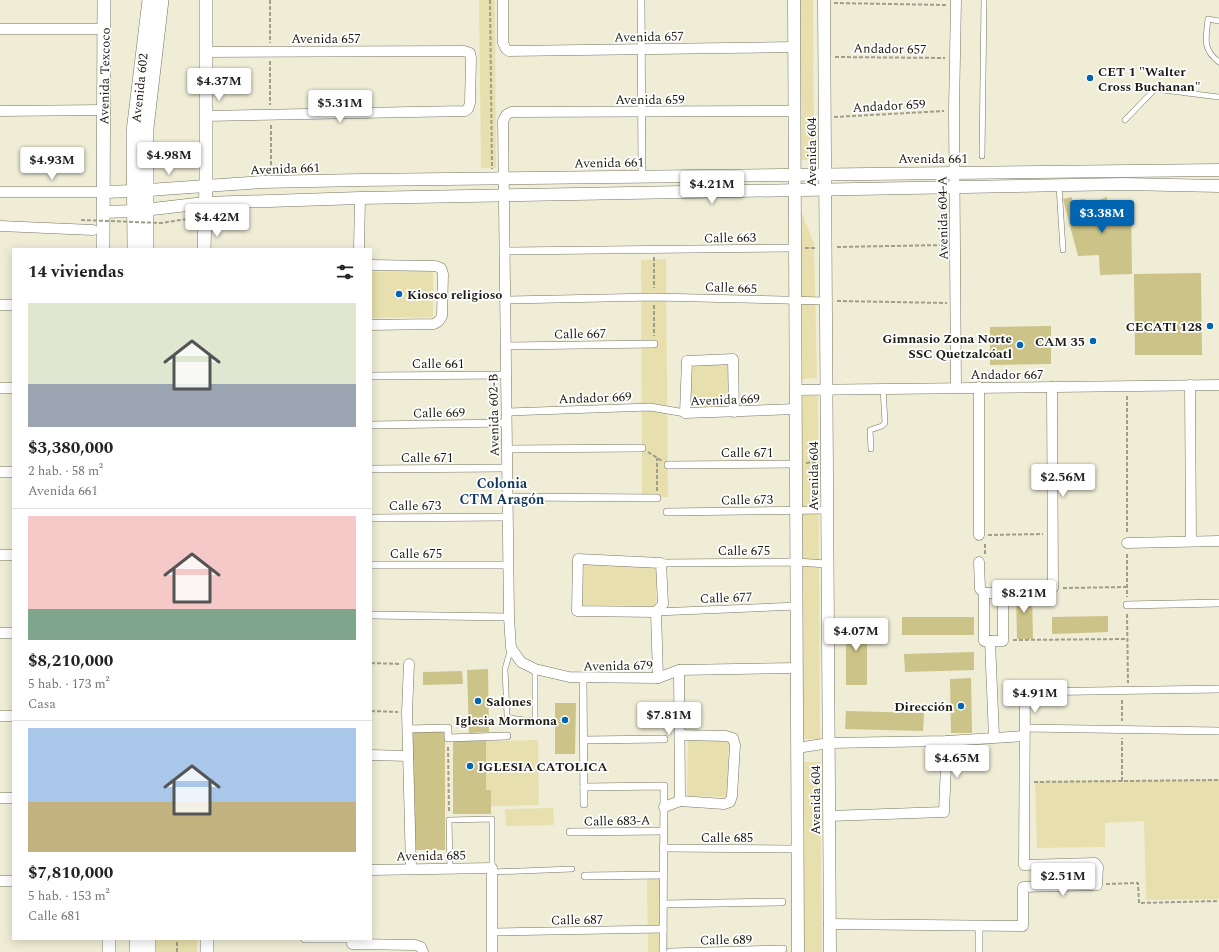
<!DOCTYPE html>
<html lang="es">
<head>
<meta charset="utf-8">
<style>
  :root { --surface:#fff; --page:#f6f6f6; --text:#222; --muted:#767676; --line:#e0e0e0; --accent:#0165b2 }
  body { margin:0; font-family:Spectral,serif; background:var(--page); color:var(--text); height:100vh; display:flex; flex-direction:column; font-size:15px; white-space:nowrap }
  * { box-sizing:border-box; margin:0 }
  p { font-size:13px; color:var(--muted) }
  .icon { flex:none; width:22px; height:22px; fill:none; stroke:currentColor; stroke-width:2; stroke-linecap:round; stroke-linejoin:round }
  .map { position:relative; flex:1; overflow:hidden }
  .details { position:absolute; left:12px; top:248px; width:360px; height:692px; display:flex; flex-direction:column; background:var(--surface); border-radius:0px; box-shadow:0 2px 10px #0003 }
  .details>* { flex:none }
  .price { position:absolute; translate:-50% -34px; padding:0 9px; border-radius:4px; background:#fff; color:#222; font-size:13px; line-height:26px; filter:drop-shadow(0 1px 2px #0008) }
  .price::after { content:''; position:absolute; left:50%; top:24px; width:12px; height:9px; margin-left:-6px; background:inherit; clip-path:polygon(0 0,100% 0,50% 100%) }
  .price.on { background:var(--accent); color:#fff }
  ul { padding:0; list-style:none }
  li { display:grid; align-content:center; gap:8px; height:212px; padding:0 16px }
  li+li { border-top:1px solid var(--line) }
  li span { display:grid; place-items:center; height:124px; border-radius:0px; color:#555 }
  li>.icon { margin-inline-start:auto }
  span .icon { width:72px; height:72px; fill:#fffc; stroke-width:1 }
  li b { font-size:17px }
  h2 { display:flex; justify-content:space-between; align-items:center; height:48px; padding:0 16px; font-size:17px }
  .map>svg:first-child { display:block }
</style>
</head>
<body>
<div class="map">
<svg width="1219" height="952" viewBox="0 0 1219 952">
  <rect width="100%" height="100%" fill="#f0edd7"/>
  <g fill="#e7e0ae">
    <polygon points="479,0 495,0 496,168 481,168"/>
    <polygon points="800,0 813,0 814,159 801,160"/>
    <polygon points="801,212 814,243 817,378 801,379"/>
    <polygon points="666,259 668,497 642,497 641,260"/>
    <polygon points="433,270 433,317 371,318 371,272"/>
    <rect x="688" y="363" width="43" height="47"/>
    <polygon points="801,396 818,396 820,739 803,739"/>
    <polygon points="584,564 657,565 656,606 582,605"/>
    <polygon points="538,740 539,805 491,806 491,791 486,790 486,741"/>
    <polygon points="688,740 729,740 727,797 687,796"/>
    <polygon points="801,762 820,762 822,952 803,952"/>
    <polygon points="1219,779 1219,899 1146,900 1144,821 1105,823 1105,847 1037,848 1035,781"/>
    <polygon points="553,808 554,825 506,826 505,809"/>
    <polygon points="647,879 667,879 668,952 648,952"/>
    <polygon points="153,939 197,939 197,952 154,952"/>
  </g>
  <g fill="#ccc388">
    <polygon points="1072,197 1072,201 1083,199 1093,202 1107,197 1107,207 1131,207 1132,274 1100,275 1099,255 1078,256 1063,199"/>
    <polygon points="1201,273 1202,355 1135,355 1134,274"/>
    <polygon points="1051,326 1051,364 990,365 990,327"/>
    <polygon points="1016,590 1032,590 1033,639 1017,639"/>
    <polygon points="1108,616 1108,632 1052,634 1052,617"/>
    <rect x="902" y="617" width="72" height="18"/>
    <rect x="846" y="620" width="21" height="65"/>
    <polygon points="974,652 974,670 905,672 904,654"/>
    <polygon points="488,669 489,732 469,733 467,670"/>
    <polygon points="462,671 463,684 423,685 423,672"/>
    <polygon points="971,678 972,733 951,733 950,679"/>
    <polygon points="555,703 576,703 575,754 555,754"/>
    <polygon points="846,711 924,713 923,731 845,729"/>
    <rect x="413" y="732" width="32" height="118"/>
    <polygon points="453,741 486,741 486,790 491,790 491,814 453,814"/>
  </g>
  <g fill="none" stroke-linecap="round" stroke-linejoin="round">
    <defs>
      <g id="service">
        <path d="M1219,21L1208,19C1206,38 1202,49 1219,62"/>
        <polyline points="1125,120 1155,89 1219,97"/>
        <polyline points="982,156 984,0"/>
        <polyline points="1059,186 1063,250"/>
        <polyline points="871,449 870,430 882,426 885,423 883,388"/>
        <polyline points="511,648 505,669 507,715 509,718 533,721 535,719 535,669"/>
        <polyline points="450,868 449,820 492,819 492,868"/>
        <polyline points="492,872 572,869"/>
      </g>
      <g id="pedestrian">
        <polyline points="641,0 642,175"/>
        <polyline points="504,251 795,248"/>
        <polyline points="505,300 654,297 826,301"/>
        <polyline points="506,346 654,344"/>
        <polyline points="371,376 506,375"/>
        <polyline points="506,412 650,407 685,413"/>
        <polyline points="371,425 506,423"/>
        <polyline points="507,449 642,448"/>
        <polyline points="668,465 796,464"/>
        <polyline points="371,469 507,468"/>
        <polyline points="507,497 657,498"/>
        <polyline points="667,512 827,510"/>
        <polyline points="371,518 508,517"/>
        <polyline points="661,563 797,562 827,564"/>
        <polyline points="371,565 508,565"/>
        <polyline points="1127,605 1219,603"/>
        <polyline points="656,612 797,606"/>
        <polyline points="371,615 509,617"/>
        <polyline points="583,679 584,804"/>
        <polyline points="1025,692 1219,689"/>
        <polyline points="1024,728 1219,731"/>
        <polyline points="408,729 448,728 448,738 507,736"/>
        <polyline points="584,740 664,739"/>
        <polyline points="584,787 664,786 663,952"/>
        <polyline points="570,832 663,831"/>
        <polyline points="663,848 791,849"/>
        <polyline points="585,876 663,875"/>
        <polyline points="663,904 782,902"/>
        <polyline points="979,925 979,952"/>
        <polyline points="492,932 663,929"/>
        <polyline points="305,939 351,939"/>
        <polyline points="670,952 783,949"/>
      </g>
      <g id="minor">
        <polyline points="503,0 503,43 506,49 509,51 794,47"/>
        <polyline points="956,0 954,111 956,387"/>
        <polyline points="0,29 105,29"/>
        <polyline points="0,111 104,110"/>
        <polyline points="794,111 511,112 506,115 503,121 509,617 511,648 521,662 535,669 569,677 658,678 679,670 797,668"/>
        <polyline points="206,116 465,111 468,109 470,103 471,58 470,53 464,51 206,52"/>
        <polyline points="0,192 103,192"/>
        <polyline points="0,226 93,230"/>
        <polyline points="359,249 360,198"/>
        <polyline points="371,265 435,266 441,268 443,274 442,316 439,321 434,324 371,325"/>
        <polyline points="0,305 13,305"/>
        <polyline points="1190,385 1191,541"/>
        <polyline points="979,387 979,535"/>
        <polyline points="1052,387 1053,588"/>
        <polyline points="0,388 13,388"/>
        <polyline points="796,390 1219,385"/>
        <polyline points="734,412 733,359 687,361 685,413 796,409"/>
        <polyline points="0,472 13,472"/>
        <polyline points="1127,543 1219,541"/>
        <polyline points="0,555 13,555"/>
        <polygon points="578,559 661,563 663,604 656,612 577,611"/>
        <polyline points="979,562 980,589 984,593"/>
        <rect x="984" y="593" width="19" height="48"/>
        <polyline points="656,612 658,678"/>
        <polyline points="0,633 13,633"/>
        <polyline points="990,641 994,737"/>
        <polyline points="409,664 407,712 411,868"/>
        <polyline points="0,716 13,716"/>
        <polyline points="797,748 829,743 947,741 1024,736"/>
        <polyline points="371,755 408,756"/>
        <polyline points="0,798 13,798"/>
        <polyline points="680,801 724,804 730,802 732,796 735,745 733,738 726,736 680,735"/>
        <polyline points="664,807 680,801 679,670"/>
        <polyline points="829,816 944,812 947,741"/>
        <polyline points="371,870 492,868 492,952"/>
        <polyline points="0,881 13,881"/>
        <polyline points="829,924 1023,926 1023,887 1097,885 1098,867 1095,863 1024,865 1025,692"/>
        <polyline points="352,944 415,945 421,947 423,952"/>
      </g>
      <g id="tertiary">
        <polyline points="794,0 798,952"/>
        <polyline points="824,0 830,952"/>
        <polyline points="103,192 134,191 262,182 361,180 1219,170"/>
        <polyline points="103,212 135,211 205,203 360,198 1124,184 1219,186"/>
      </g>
      <g id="secondary">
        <polyline points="103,249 104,0"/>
        <polyline points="204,249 206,185 206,0"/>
        <polyline points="207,939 207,952"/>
        <polyline points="109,952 109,939"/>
      </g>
      <g id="primary">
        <polyline points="135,249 134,132 150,0"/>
        <polyline points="146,249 146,128 161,0"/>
        <polyline points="137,939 137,952"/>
        <polyline points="148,939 148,952"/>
      </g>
    </defs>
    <use href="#service" stroke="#777461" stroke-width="6"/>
    <use href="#pedestrian" stroke="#777461" stroke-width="8"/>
    <use href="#minor" stroke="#777461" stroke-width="11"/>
    <use href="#tertiary" stroke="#777461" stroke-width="13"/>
    <use href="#secondary" stroke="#777461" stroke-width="14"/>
    <use href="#primary" stroke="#777461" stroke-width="16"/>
    <g stroke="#9f9d8c" stroke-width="2" stroke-dasharray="4 2" stroke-linecap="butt">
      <polyline points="270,0 270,43"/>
      <polyline points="490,0 492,169"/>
      <polyline points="834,3 947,5"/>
      <polyline points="835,57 945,58"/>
      <polyline points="270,61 270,105"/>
      <polyline points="834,117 944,111"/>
      <polyline points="271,125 271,171"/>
      <polyline points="216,221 222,217 220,214"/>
      <polyline points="837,247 945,245"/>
      <polyline points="805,248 815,248"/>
      <polyline points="654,257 654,288"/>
      <polyline points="837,301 947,303"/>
      <polyline points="654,305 654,336"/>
      <polyline points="1127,396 1127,533"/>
      <polyline points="648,452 662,461"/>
      <polyline points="806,463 816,462"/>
      <polyline points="657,491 657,458"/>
      <polyline points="988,535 1043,534"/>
      <polyline points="985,554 985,542"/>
      <polyline points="1127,554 1127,597"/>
      <polyline points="1063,588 1127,587"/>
      <polyline points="1011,589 1044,588"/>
      <polyline points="1127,614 1128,683"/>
      <polyline points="1013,640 1128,639"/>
      <polyline points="371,663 400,664"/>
      <polyline points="1122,700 1122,721"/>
      <polyline points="371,711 398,712"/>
      <polyline points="448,747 449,812"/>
      <polyline points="1122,781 1122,738"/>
      <polyline points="1034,782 1219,780"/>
      <polyline points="1106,884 1138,883 1139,903 1219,901"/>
      <polyline points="177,952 177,939"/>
    </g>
    <use href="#service" stroke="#fff" stroke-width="5"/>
    <use href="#pedestrian" stroke="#fff" stroke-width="7"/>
    <use href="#minor" stroke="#fff" stroke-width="10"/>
    <use href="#tertiary" stroke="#fff" stroke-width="12"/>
    <use href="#secondary" stroke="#fff" stroke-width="13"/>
    <use href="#primary" stroke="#fff" stroke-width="15"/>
    <polyline stroke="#9f9d8c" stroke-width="2" stroke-dasharray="4 2" stroke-linecap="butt" points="81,220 161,223 220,214"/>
  </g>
  <g fill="#0165b2" stroke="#fff" stroke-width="1.5">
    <circle cx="1090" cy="78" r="4"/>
    <circle cx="399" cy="294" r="4"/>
    <circle cx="1210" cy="326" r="4"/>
    <circle cx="1093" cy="341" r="4"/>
    <circle cx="1020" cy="345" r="4"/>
    <circle cx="478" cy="701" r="4"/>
    <circle cx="961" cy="706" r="4"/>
    <circle cx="565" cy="720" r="4"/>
    <circle cx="470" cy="766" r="4"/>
  </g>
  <g text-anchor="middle" stroke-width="3.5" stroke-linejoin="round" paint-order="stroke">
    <g font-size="13" fill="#1c1b13" stroke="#fff">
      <text transform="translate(649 36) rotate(-1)" y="5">Avenida 657</text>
      <text x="326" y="43">Avenida 657</text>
      <text transform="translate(890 48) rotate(1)" y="5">Andador 657</text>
      <text transform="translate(104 76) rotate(-89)" y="5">Avenida Texcoco</text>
      <text transform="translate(139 88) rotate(-84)" y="5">Avenida 602</text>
      <text x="650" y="104">Avenida 659</text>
      <text transform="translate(889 105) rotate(-3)" y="5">Andador 659</text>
      <text transform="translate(811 152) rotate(-90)" y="5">Avenida 604</text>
      <text x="933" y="163">Avenida 661</text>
      <text transform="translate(609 162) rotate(-1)" y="5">Avenida 661</text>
      <text transform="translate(285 168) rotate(-2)" y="5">Avenida 661</text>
      <text transform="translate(942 218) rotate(-91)" y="5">Avenida 604-A</text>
      <text transform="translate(730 237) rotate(-1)" y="5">Calle 663</text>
      <text transform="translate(731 287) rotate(2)" y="5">Calle 665</text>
      <text transform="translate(580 333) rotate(-1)" y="5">Calle 667</text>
      <text x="438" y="368">Calle 661</text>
      <text x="1007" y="379">Andador 667</text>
      <text transform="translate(595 397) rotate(-2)" y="5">Andador 669</text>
      <text transform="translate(725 399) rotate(-2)" y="5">Avenida 669</text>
      <text transform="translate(439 412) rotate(-1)" y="5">Calle 669</text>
      <text transform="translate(493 415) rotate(-91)" y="5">Avenida 602-B</text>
      <text x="747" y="457">Calle 671</text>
      <text x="427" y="462">Calle 671</text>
      <text transform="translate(813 476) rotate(-90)" y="5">Avenida 604</text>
      <text transform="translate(747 499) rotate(-1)" y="5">Calle 673</text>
      <text x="415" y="510">Calle 673</text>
      <text x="744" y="555">Calle 675</text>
      <text x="416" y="558">Calle 675</text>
      <text transform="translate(726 597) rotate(-2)" y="5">Calle 677</text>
      <text transform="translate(618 665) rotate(-1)" y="5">Avenida 679</text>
      <text transform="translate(815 800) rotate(-90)" y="5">Avenida 604</text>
      <text transform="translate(617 820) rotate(-1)" y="5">Calle 683-A</text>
      <text x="727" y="842">Calle 685</text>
      <text transform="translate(431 855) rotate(-1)" y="5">Avenida 685</text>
      <text transform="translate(577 919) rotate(-1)" y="5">Calle 687</text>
      <text transform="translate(726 939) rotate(-1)" y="5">Calle 689</text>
    </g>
    <g font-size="13" font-weight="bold" fill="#1c1b13" stroke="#fff" text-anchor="end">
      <text x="1098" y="76" text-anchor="start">CET 1 "Walter<tspan x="1098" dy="15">Cross Buchanan"</tspan></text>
      <text x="407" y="299" text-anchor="start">Kiosco religioso</text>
      <text x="1202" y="331">CECATI 128</text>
      <text x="1012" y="343">Gimnasio Zona Norte<tspan x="1012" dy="15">SSC Quetzalcóatl</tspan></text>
      <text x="1085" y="346">CAM 35</text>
      <text x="486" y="706" text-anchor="start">Salones</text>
      <text x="953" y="711">Dirección</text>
      <text x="557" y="725">Iglesia Mormona</text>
      <text x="478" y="771" text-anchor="start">IGLESIA CATOLICA</text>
    </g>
    <g font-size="14" font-weight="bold" fill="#10385e" stroke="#fff">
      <text x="502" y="488">Colonia<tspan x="502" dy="16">CTM Aragón</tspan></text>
    </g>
  </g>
</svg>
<b class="price" style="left:219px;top:102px">$4.37M</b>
<b class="price" style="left:340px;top:124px">$5.31M</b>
<b class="price" style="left:169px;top:176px">$4.98M</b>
<b class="price" style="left:52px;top:181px">$4.93M</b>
<b class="price" style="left:712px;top:205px">$4.21M</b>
<b class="price on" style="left:1102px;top:234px">$3.38M</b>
<b class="price" style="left:217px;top:238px">$4.42M</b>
<b class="price" style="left:1063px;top:498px">$2.56M</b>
<b class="price" style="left:1024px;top:614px">$8.21M</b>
<b class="price" style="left:856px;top:652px">$4.07M</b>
<b class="price" style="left:1035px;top:714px">$4.91M</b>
<b class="price" style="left:669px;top:736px">$7.81M</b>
<b class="price" style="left:957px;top:779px">$4.65M</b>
<b class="price" style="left:1063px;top:897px">$2.51M</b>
<section class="details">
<h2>14 viviendas<svg class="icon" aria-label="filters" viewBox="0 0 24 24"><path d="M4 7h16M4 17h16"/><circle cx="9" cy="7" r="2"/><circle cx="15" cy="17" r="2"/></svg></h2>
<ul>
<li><span style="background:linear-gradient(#dfe7d0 65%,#9aa5b1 0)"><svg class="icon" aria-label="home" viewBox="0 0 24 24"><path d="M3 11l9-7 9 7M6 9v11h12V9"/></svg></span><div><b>$3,380,000</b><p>2 hab. · 58 m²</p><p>Avenida 661</p></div></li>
<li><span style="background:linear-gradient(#f6c9c9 75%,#7fa58c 0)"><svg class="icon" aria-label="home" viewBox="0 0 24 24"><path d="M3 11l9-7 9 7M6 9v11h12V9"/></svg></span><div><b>$8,210,000</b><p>5 hab. · 173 m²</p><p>Casa</p></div></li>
<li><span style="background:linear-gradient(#a9c7e8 60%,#c2b280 0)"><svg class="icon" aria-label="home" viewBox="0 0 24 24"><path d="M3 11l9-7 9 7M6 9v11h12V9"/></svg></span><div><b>$7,810,000</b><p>5 hab. · 153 m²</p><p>Calle 681</p></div></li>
</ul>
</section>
</div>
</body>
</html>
